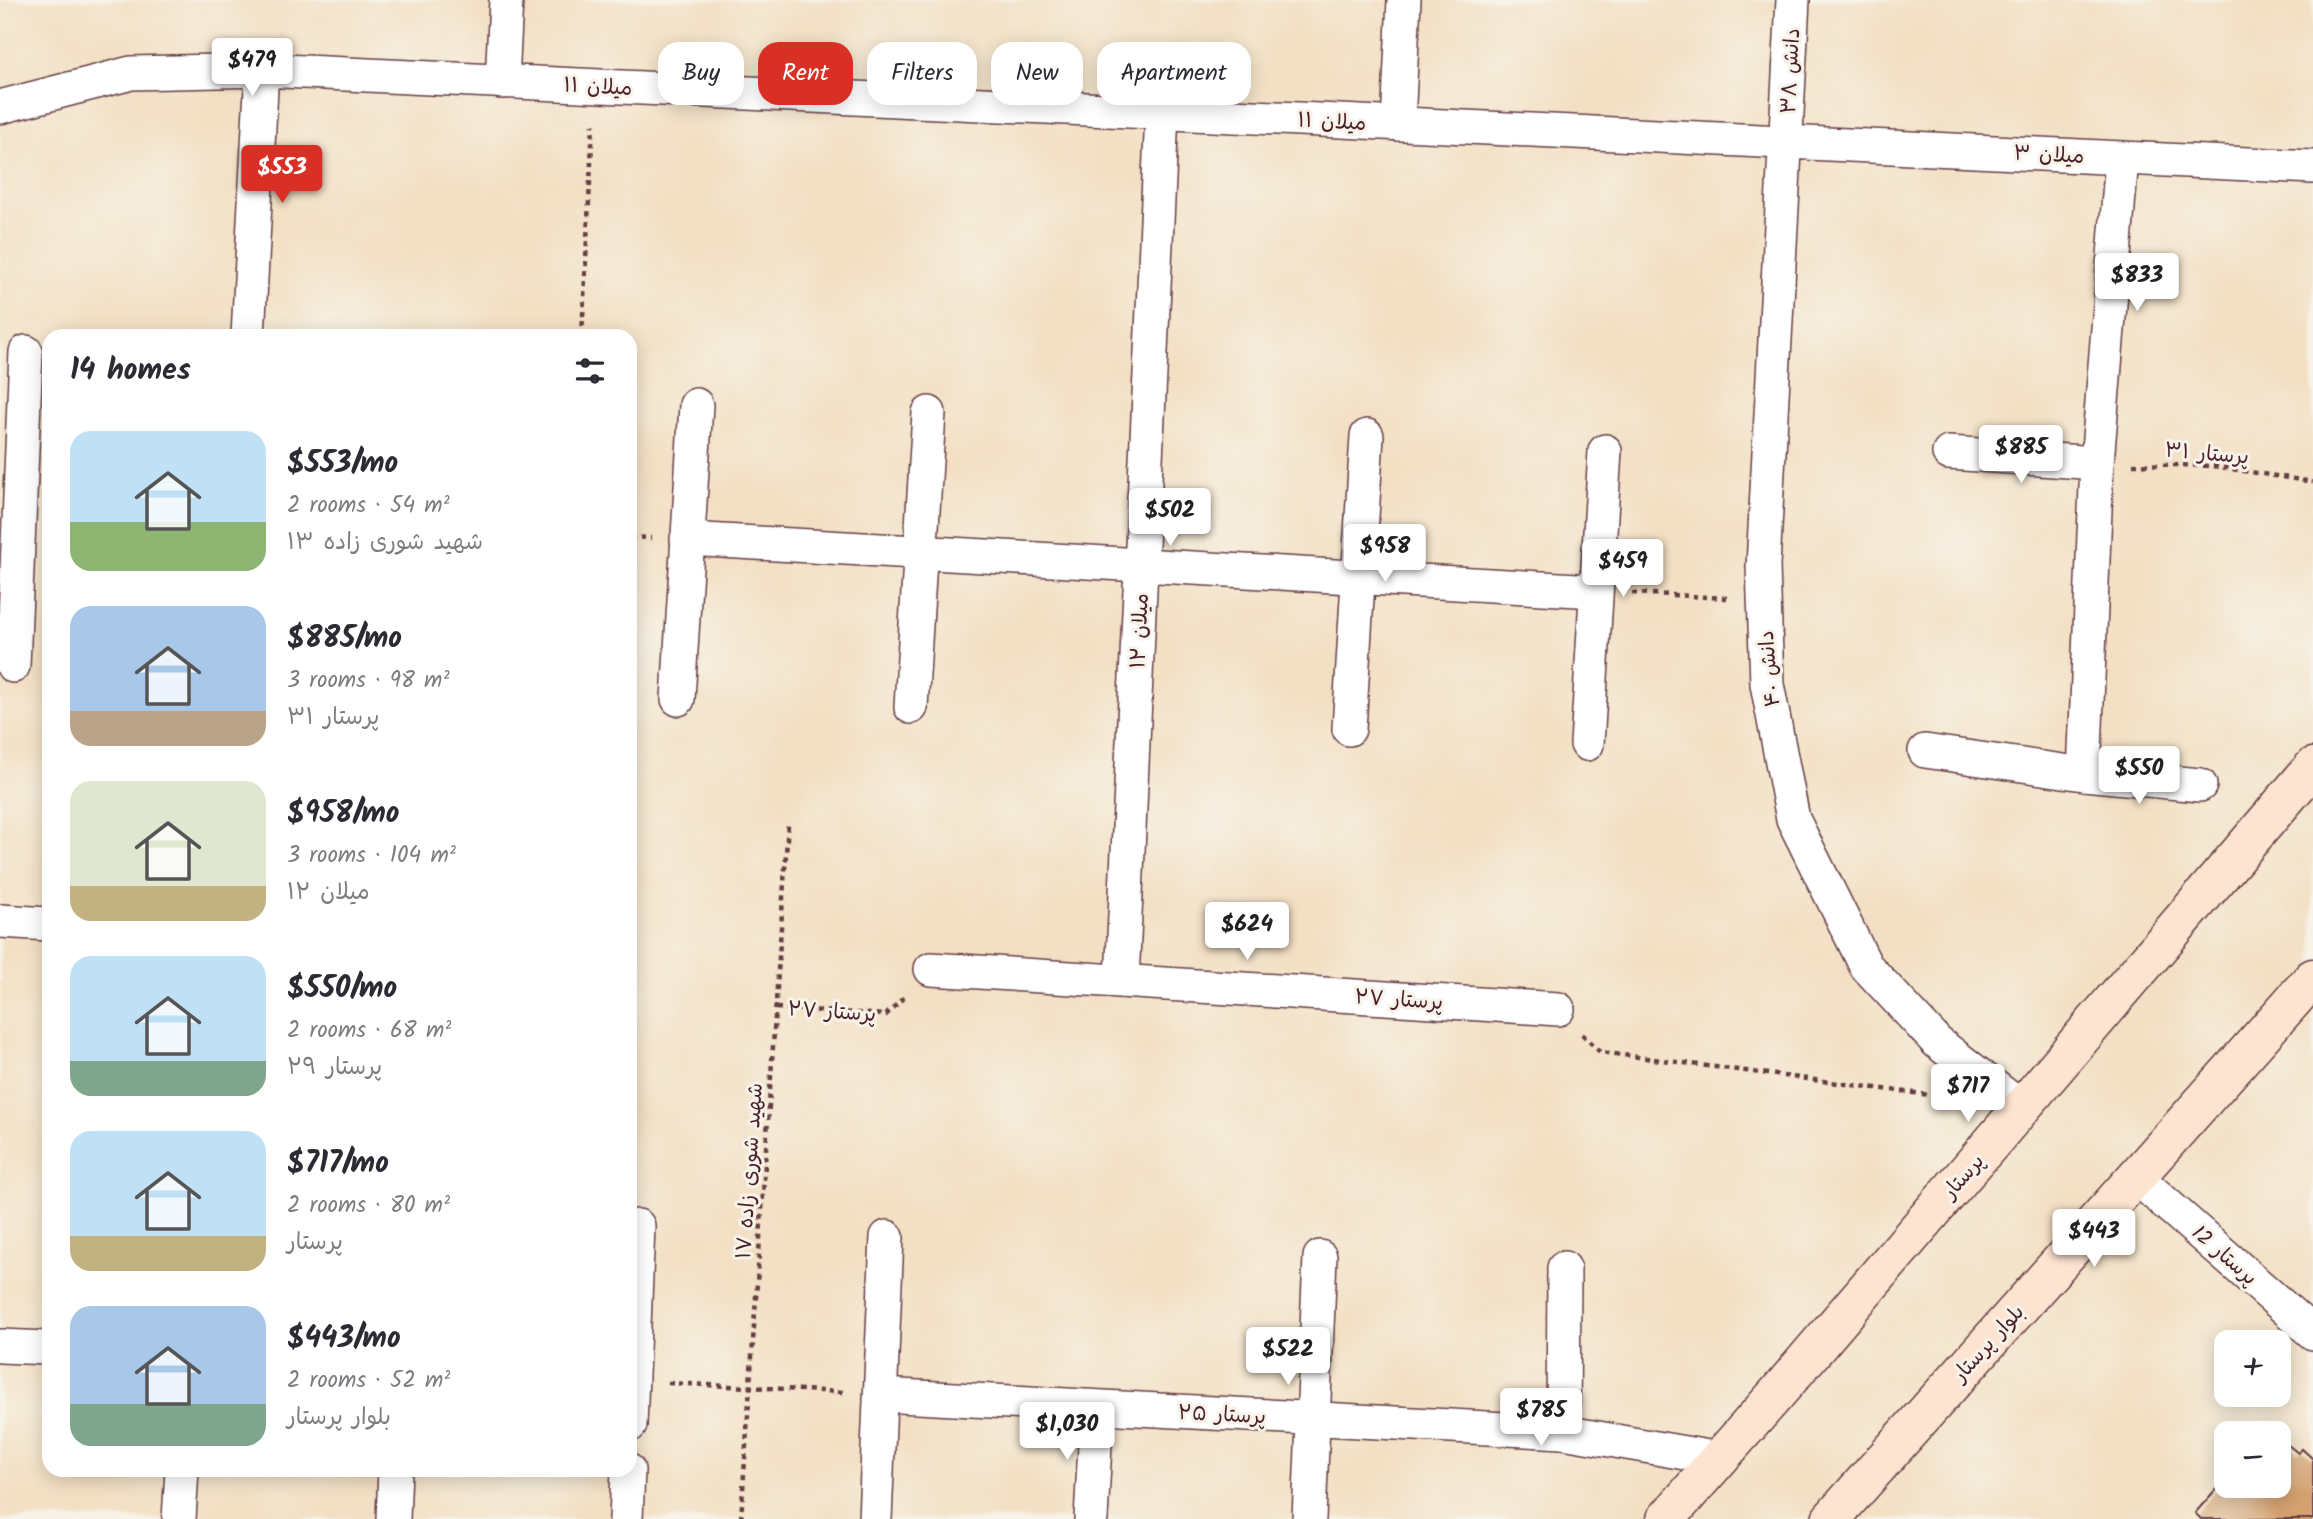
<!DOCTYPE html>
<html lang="en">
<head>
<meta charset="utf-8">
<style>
  :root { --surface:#fff; --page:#f7f7f7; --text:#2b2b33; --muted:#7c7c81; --accent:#d93025 }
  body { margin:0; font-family:Kalam,"Playpen Sans Arabic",sans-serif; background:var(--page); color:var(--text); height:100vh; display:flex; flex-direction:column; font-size:26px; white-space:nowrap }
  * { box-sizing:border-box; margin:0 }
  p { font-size:23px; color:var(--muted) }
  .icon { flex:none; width:38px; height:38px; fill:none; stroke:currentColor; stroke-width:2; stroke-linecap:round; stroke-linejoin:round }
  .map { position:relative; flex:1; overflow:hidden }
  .drawer { position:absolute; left:42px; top:329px; width:595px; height:1148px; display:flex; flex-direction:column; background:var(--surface); border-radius:21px; box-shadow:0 4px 18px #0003 }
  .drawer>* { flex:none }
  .top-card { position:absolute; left:658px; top:42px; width:665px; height:63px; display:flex; gap:14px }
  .controls { position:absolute; left:2214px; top:1330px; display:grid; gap:14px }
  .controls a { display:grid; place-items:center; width:77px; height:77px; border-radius:14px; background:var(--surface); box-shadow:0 4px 18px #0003; font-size:35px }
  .price { position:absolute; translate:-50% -60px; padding:0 16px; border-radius:7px; background:#fff; color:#222; font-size:23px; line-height:46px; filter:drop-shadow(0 2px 4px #0008) }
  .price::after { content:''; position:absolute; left:50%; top:42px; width:21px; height:16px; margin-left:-10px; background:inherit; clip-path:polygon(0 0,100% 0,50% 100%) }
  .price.selected { background:var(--accent); color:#fff }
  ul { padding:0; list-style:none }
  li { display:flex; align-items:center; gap:21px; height:175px; padding:0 28px }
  li span { display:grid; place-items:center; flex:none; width:196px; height:140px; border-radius:21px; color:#555 }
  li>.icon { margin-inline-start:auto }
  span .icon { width:84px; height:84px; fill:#fffc; stroke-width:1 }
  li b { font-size:30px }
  h2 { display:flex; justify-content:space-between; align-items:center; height:84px; padding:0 28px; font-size:30px }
  .chip { padding:0 24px; border-radius:21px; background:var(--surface); box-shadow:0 4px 18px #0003; font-size:24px; line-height:63px }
  .chip.selected { background:var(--accent); color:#fff }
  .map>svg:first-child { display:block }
</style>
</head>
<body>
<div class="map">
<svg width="2313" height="1519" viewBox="0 0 2313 1519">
  <rect width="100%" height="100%" fill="#f7f3e8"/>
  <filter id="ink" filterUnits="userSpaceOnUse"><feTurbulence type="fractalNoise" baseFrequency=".0143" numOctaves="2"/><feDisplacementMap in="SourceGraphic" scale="14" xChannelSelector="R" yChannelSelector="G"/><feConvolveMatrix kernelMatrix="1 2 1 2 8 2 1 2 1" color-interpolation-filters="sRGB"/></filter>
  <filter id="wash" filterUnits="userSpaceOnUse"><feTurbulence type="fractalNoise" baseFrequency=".00686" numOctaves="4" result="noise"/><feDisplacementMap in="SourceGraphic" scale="28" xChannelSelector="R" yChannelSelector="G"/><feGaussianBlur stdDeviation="1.57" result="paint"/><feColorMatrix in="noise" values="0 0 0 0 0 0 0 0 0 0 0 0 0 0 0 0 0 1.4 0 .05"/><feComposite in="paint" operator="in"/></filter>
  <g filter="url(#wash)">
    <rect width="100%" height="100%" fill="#f3e0c4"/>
    <g id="blocks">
      <polygon fill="#d5a170" points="2278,1437 2298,1453 2302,1449 2313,1459 2313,1519 2201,1519 2195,1513 2226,1478 2226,1486 2278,1486"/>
    </g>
  </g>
  <g filter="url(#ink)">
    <use href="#blocks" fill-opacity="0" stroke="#633c42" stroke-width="2"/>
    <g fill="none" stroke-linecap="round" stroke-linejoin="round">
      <defs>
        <g id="street">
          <polyline points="1793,0 1763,566 1767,684 1793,819 1866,966 1937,1042 2022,1108"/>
          <polyline points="502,82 506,0"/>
          <polyline points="0,107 131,73 262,70 2313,167"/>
          <polyline points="1398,124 1404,0"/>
          <polyline points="248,336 262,70"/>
          <polyline points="1949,453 2097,463"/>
          <polyline points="687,539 1596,591"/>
          <polyline points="13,666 26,352"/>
          <polyline points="678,699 696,405"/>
          <polyline points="911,707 929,413"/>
          <polyline points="1349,729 1367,436"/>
          <polyline points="1587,744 1605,451"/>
          <polyline points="1925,751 2084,774 2097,463 2122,158"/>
          <polyline points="2084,774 2200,785"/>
          <polyline points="0,921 49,924"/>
          <polyline points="931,969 1558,1009"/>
          <polyline points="1122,981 1162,113"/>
          <polyline points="2136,1177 2313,1333"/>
          <polyline points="1564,1268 1563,1432 1720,1459"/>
          <polyline points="0,1346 49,1348"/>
          <polyline points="881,1395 1563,1432"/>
          <polyline points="630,1425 638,1226"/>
          <polyline points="179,1519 182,1470"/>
          <polyline points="393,1519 395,1470"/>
          <polyline points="626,1519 628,1470"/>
          <polyline points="875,1519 887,1237"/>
          <polyline points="1091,1519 1097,1407"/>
          <polyline points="1309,1519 1320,1257"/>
        </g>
        <g id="secondary">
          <polyline points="1666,1519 1779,1391 2313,767"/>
          <polyline points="1831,1519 2313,978"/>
        </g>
      </defs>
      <use href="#street" stroke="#633c42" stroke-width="36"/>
      <use href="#secondary" stroke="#633c42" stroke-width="41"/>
      <g stroke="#633c42" stroke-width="4.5" stroke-dasharray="5 5" stroke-linecap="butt">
        <polyline points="582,336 593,124"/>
        <polyline points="2133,464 2213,466 2313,482"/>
        <polyline points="630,537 651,538"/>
        <polyline points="1632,593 1728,598"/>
        <polyline points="776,1008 886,1015 906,995"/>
        <polyline points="1582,1034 1600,1052 1945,1097"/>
        <polyline points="668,1383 844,1392"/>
        <polyline points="741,1519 788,824"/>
      </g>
      <use href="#street" stroke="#fff" stroke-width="33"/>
      <use href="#secondary" stroke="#fde4d1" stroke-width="38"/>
    </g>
  </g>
  <g text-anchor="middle" stroke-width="6" stroke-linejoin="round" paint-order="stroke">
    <g font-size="21" fill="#4a1f2b" stroke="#f7f3e8">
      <text transform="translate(1790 71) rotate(-87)" y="7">دانش ۳۸</text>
      <text transform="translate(598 86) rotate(3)" y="7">میلان ۱۱</text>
      <text transform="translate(1332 121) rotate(3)" y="7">میلان ۱۱</text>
      <text transform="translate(2049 154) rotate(3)" y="7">میلان ۳</text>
      <text transform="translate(2207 453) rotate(5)" y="7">پرستار ۳۱</text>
      <text transform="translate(1139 631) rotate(-87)" y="7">میلان ۱۲</text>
      <text transform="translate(1769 669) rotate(-95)" y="7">دانش ۴۰</text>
      <text transform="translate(1399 999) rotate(4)" y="7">پرستار ۲۷</text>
      <text transform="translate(832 1011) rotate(4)" y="7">پرستار ۲۷</text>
      <text transform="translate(749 1171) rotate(-86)" y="7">شهید شوری زاده ۱۷</text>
      <text transform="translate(1963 1176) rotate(-49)" y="7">پرستار</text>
      <text transform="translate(2225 1255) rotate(41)" y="7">پرستار 12</text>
      <text transform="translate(1988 1343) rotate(-48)" y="7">بلوار پرستار</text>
      <text transform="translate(1222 1414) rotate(3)" y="7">پرستار ۲۵</text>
    </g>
  </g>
</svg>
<div class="controls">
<a>+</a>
<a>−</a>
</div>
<b class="price" style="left:252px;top:98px">$479</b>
<b class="price selected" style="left:282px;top:205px">$553</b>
<b class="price" style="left:2137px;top:313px">$833</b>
<b class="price" style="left:2021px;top:485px">$885</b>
<b class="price" style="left:1170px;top:548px">$502</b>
<b class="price" style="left:1385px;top:584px">$958</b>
<b class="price" style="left:1623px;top:599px">$459</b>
<b class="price" style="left:2139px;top:806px">$550</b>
<b class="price" style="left:1247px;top:962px">$624</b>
<b class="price" style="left:1968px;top:1124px">$717</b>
<b class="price" style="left:2094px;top:1269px">$443</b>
<b class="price" style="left:1288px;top:1387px">$522</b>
<b class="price" style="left:1541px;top:1448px">$785</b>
<b class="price" style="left:1067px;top:1462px">$1,030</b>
<div class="top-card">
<a class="chip">Buy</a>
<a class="chip selected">Rent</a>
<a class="chip">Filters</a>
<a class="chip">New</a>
<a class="chip">Apartment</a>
</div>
<section class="drawer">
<h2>14 homes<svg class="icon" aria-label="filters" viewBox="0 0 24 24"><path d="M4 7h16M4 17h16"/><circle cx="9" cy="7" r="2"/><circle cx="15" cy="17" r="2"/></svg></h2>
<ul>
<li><span style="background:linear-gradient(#bfe0f5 65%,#8fb573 0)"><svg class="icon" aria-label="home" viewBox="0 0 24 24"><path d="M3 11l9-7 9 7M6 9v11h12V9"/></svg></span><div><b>$553/mo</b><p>2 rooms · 54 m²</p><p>شهید شوری زاده ۱۳</p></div></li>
<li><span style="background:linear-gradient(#a9c7e8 75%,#b9a48a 0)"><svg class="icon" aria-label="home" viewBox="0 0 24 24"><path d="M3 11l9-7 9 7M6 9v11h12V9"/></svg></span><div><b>$885/mo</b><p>3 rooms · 98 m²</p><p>پرستار ۳‍۱</p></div></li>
<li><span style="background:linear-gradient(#dfe7d0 75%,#c2b280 0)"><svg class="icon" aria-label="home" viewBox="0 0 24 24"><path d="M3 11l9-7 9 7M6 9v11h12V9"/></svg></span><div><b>$958/mo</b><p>3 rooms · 104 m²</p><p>میلان ۱۲</p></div></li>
<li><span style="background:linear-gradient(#bfe0f5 75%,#7fa58c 0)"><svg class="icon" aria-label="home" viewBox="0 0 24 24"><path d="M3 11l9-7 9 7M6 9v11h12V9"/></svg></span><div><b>$550/mo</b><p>2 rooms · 68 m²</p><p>پرستار ۲۹</p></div></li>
<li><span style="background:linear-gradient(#bfe0f5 75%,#c2b280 0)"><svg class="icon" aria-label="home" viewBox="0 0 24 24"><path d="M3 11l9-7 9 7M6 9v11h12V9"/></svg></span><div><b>$717/mo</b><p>2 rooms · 80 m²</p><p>پرستار</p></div></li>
<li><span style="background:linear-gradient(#a9c7e8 70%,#7fa58c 0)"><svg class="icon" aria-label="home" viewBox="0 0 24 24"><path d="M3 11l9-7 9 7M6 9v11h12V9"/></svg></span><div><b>$443/mo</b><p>2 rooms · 52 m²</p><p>بلوار پرستار</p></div></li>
</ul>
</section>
</div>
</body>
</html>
